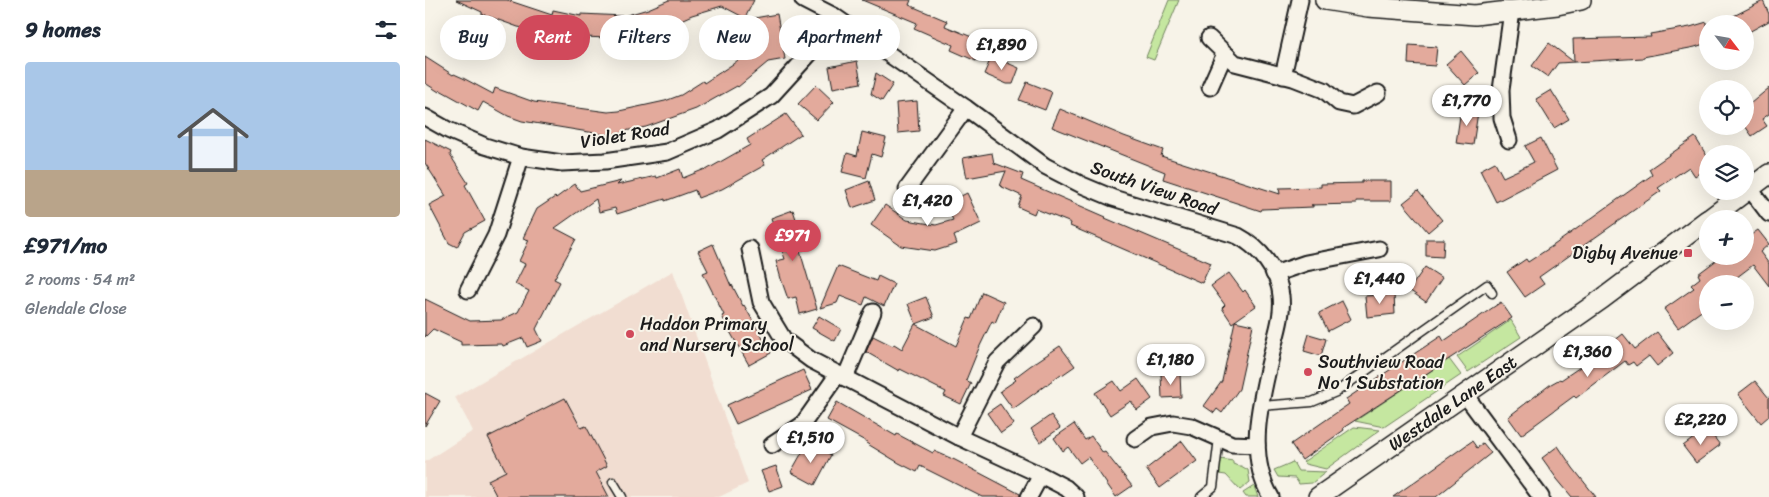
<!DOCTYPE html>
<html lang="en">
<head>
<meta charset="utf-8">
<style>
  :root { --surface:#fff; --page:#f6f6f7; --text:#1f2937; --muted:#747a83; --line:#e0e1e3; --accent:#d1495b }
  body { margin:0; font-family:Sriracha,sans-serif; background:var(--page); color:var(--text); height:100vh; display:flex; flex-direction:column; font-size:19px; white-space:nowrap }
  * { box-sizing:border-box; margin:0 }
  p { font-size:16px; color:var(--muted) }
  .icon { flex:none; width:28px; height:28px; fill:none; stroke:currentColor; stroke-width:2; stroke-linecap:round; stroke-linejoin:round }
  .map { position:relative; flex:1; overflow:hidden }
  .drawer { display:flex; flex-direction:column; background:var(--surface); width:425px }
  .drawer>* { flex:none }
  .top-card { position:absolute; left:15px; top:15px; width:475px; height:45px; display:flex; gap:10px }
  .needle { width:32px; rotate:121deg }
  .tools { position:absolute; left:1274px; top:15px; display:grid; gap:10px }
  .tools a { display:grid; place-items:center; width:55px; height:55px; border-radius:50%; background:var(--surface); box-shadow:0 5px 20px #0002; font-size:25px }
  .price { position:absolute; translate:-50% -42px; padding:0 11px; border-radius:18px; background:#fff; color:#222; font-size:16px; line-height:32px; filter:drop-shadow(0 1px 2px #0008) }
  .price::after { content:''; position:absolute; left:50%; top:30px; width:15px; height:11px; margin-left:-8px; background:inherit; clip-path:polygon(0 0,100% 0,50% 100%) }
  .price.active { background:var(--accent); color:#fff }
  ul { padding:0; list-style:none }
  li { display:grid; align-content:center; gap:10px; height:265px; padding:0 25px }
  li+li { border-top:1px solid var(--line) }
  li span { display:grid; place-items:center; height:155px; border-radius:5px; color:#555 }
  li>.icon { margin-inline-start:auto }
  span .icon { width:90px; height:90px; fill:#fffc; stroke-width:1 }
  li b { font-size:21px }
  h2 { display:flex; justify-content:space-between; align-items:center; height:60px; padding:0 25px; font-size:21px }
  .pill { padding:0 18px; border-radius:22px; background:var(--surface); box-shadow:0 5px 20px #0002; font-size:18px; line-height:45px }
  .pill.active { background:var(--accent); color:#fff }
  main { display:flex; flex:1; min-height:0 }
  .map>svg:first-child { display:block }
</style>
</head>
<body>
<main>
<section class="drawer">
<h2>9 homes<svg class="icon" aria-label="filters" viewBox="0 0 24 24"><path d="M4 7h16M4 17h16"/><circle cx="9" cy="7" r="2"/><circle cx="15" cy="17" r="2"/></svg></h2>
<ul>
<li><span style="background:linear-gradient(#a9c7e8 70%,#b9a48a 0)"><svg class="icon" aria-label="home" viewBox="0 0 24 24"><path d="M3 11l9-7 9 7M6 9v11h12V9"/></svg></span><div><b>£971/mo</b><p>2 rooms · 54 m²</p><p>Glendale Close</p></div></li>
</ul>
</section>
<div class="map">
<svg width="1344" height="497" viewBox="0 0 1344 497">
  <rect width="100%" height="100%" fill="#f7f3e8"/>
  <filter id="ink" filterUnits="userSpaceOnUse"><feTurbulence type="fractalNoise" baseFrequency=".02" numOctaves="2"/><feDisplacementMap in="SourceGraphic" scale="10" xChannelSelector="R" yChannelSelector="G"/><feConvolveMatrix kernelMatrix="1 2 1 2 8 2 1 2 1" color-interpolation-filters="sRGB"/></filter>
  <g filter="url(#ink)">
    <polygon fill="#f1ddd1" points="248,271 323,483 294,497 0,497 0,462 48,431 30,397"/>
    <g fill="#c5e7a0" stroke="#70825e">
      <polygon points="744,0 754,0 729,60 721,57"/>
      <polygon points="1086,320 1096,337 1043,372 1032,357"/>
      <polygon points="1024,359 1036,375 959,427 930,421"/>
      <polygon points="929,427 955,430 901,469 880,464 878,462"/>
      <polygon points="795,459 808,461 808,464 813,466 816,466 823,470 825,482 815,490 801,475 794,474"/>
      <polygon points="868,462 873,471 901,472 887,483 874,484 870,478 853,477 849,470"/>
      <polygon points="829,486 833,497 821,497 818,493"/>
    </g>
    <g fill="#e3aa9c" stroke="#1c1c1c">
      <polygon points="31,0 82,0 127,15 128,10 156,16 156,14 199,16 223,9 244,0 329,0 320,18 297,6 267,15 231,31 202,39 139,36 93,27 57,14 57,12"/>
      <polygon points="437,0 486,0 484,5 522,21 520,26 559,42 551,61 526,50 528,45 489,28 492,23"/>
      <polygon points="1338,1 1344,14 1344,21 1320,34 1320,24 1293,24"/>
      <polygon points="352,14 360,59 343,62 313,87 312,86 271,109 221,127 199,131 199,133 182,135 97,121 83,116 58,102 53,111 15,90 14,92 0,83 0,57 28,75 29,74 38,78 68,94 70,88 109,102 183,112 194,111 240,101 256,95 278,81 279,83 308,64 327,49 305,37 313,21"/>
      <polygon points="1282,22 1282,43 1270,47 1218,57 1218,58 1133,63 1123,77 1107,66 1124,43 1149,62 1148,39 1226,37 1225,34 1265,27"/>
      <polygon points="984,45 1012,47 1010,66 983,64"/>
      <polygon points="1036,51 1054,73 1040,85 1021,64"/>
      <polygon points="566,58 571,58 594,68 588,84 582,84 559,74"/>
      <polygon points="432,61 436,83 408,88 404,67"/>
      <polygon points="451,73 468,84 457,101 446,94"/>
      <polygon points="602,82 627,92 620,110 594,100"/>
      <polygon points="391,85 409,102 392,120 373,104"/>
      <polygon points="1344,88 1344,114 1337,119 1342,126 1327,136 1320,126 1320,108"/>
      <polygon points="1126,90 1144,119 1129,128 1111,99"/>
      <polygon points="492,101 494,131 473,133 471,103"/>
      <polygon points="635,109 699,136 738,150 736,156 855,194 854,188 896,187 896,184 937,183 937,181 966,181 966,201 931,201 931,204 886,205 888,205 888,207 837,209 836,211 738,179 740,172 627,127"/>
      <polygon points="1036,109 1053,112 1048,145 1031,143"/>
      <polygon points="361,114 376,134 337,160 340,165 297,189 273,198 270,190 240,201 240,199 192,214 190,208 174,212 171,199 130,228 151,239 129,279 135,282 111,329 117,341 102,347 98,338 78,346 77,344 36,345 36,342 8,329 0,337 0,299 45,321 76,320 93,312 104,291 90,284 100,264 94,261 104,240 98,238 112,209 130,197 131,198 150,184 155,191 196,181 192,185 231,176 232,178 255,169 258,178 280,169 281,170 325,145 322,139"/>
      <polygon points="437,132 461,138 456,157 447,154 441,178 417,172 422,153 432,156"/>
      <polygon points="1270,137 1282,156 1282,168 1270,176 1264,167 1233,188 1236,191 1114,277 1119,284 1100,297 1082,272 1101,259 1103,262 1129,245 1227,175 1224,169"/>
      <polygon points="1116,138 1132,170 1071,202 1055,170 1070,162 1078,177 1093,170 1109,162 1100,146"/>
      <polygon points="0,139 26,152 25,155 43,183 40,185 60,221 40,232 32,247 24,243 4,205 21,196 0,163"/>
      <polygon points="567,153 569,163 598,174 596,180 681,217 680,218 786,263 777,283 645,226 646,223 611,209 609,214 593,207 597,196 575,186 581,171 542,178 538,158"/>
      <polygon points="444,181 450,200 427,208 421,190"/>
      <polygon points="993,191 1017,220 1003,232 978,203"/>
      <polygon points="542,193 556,223 529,236 532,244 510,251 476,246 446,225 460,205 482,220 511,225 528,220 520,204"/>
      <polygon points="368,210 381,249 375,251 392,309 375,314 371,297 363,299 356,279 351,261 360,259 346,218"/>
      <polygon points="1333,230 1344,244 1335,252 1344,264 1344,286 1328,265 1303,284 1282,284 1282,307 1253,328 1239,309 1269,288 1266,285 1275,278 1273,274 1297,256 1320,256 1320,239"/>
      <polygon points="1001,239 1019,239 1018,257 1001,256"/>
      <polygon points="288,244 306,286 307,285 318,306 319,305 346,353 324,365 304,330 297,316 299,315 278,273 283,271 273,251"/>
      <polygon points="413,266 451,281 453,276 469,284 459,306 441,297 438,305 415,296 412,303 395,308"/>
      <polygon points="1000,267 1017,278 1001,302 984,290"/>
      <polygon points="804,273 818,292 820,290 831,306 807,323 797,308 800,305 786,286"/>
      <polygon points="557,292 579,302 570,323 567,321 554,348 541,380 546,383 536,404 519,396 521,392 475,369 474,371 441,352 448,336 468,346 469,344 477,349 490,324 531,346 543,318 546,319"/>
      <polygon points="969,294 970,314 942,317 940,296"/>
      <polygon points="501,297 509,317 491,324 483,304"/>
      <polygon points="917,301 926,319 903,331 894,313"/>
      <polygon points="1076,302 1087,318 918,428 919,430 877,460 866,444 924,404 921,399 1016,336 1019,341"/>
      <polygon points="394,316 416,329 410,341 387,328"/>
      <polygon points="810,321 828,325 814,389 797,413 792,409 789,413 779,406 797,381"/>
      <polygon points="1232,332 1248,353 1232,366 1224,356 1211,366 1208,362 1203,365 1200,361 1151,398 1149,396 1096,435 1083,417 1126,384 1135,379 1136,380 1158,365 1198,334 1210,349"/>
      <polygon points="884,334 901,339 896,356 879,351"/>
      <polygon points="635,346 650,366 637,375 636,374 588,409 575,391 591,380 589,378 605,366"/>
      <polygon points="378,370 387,390 311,424 302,405"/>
      <polygon points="755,373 756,397 737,398 736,374"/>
      <polygon points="713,379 727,399 712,410 706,401 685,415 670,393 689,381 696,391"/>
      <polygon points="1330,381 1344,398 1344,416 1336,423 1313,394"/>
      <polygon points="0,393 15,401 0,426"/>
      <polygon points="140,398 156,428 161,426 182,466 171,472 184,497 72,497 63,480 81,471 63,437"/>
      <polygon points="412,402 471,436 472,434 508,453 509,451 530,460 595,494 595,497 557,497 495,466 492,472 474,463 441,443 442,442 402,420"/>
      <polygon points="575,404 589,424 576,433 562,413"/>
      <polygon points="626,415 635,428 615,442 606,429"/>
      <polygon points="649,424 660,440 666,436 678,453 680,452 707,486 691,497 663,457 655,463 643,447 638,451 629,438"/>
      <polygon points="1282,428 1295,445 1271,463 1258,446"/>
      <polygon points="757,441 772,461 735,488 721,469"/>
      <polygon points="1047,441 1052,448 1058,443 1066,453 1011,497 968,497"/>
      <polygon points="383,442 406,455 390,485 366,472"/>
      <polygon points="1133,446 1148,468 1171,497 1147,497 1132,479 1117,458"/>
      <polygon points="351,466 358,486 344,491 336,471"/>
    </g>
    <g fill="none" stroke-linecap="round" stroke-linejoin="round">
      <defs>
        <g id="service">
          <polyline points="836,406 887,402 911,392 1062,285 1067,293"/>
          <polyline points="188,482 197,497"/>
          <polyline points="776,497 788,487 794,438"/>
        </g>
        <g id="minor">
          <path d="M378,0L409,16L541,108L620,166L657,185L688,198L813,236C834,247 854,271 856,296C858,312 853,329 849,344C838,392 819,452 846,497"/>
          <polyline points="784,38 810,63 868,78 899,90 914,103 928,106 953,93"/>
          <polyline points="858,76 875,0"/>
          <polyline points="785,87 797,60 802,55"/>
          <polyline points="0,117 23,130 60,146 96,157 137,163 180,161 242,152 293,130 346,96 388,50 409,16"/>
          <polyline points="1084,140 1077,118 1076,90 1087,11"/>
          <polyline points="482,189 541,108"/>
          <polyline points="1325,189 1344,214"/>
          <polyline points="325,249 336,302 359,340 386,360 413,374 534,437 616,475 641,488 651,497"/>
          <polyline points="849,274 881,263 954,249"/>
          <polyline points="43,290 71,235 96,157"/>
          <polyline points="420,378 448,312"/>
          <polyline points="1041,396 1116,497"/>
          <polyline points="534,437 572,362 609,326"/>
          <polyline points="710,439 727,427 748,423 766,426 807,444 832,445"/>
          <polyline points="347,445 377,425 413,374"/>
          <polyline points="604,497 616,475"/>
        </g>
        <g id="tertiary">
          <polyline points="900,0 943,7 1050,15 1132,5 1156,0"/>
          <polyline points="1284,219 1344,174"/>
          <path id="s1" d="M893,497L1177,299L1282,220"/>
        </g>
      </defs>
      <use href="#service" stroke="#1c1c1c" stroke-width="11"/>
      <use href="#minor" stroke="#1c1c1c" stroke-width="19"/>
      <use href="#tertiary" stroke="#1c1c1c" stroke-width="22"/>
      <use href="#service" stroke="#f7f3e8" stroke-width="8"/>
      <use href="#minor" stroke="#f7f3e8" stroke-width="15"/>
      <use href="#tertiary" stroke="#f7f3e8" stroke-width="19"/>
    </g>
  </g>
  <g fill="#d1495b" stroke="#f7f3e8" stroke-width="2">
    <rect x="1258" y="248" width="10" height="10" rx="2.5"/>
    <circle cx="205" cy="334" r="5"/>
    <circle cx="883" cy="372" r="5"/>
  </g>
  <g text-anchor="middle" stroke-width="4" stroke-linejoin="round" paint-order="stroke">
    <g font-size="18" fill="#1c1c1c" stroke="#f7f3e8">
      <text transform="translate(200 135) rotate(-9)" y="6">Violet Road</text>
      <text transform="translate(729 188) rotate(19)" y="6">South View Road</text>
      <text dy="6" stroke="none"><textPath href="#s1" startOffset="164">Westdale Lane East</textPath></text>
    </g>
    <g font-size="18" fill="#1c1c1c" stroke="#f7f3e8" text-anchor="start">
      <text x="1253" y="259" text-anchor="end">Digby Avenue</text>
      <text x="215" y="330">Haddon Primary<tspan x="215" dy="21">and Nursery School</tspan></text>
      <text x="893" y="368">Southview Road<tspan x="893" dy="21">No 1 Substation</tspan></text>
    </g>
  </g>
</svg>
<div class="tools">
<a><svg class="needle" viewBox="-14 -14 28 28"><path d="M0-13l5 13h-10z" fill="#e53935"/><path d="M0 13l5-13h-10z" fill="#747a83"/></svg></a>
<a><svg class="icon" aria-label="locate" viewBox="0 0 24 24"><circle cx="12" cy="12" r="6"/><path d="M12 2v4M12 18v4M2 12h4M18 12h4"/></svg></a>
<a><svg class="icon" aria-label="layers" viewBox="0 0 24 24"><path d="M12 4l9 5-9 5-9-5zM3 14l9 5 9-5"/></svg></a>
<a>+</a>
<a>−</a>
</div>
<b class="price" style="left:577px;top:71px">£1,890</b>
<b class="price" style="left:1042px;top:127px">£1,770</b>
<b class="price" style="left:503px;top:227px">£1,420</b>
<b class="price active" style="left:368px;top:262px">£971</b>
<b class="price" style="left:955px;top:305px">£1,440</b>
<b class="price" style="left:1163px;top:378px">£1,360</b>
<b class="price" style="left:746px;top:386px">£1,180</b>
<b class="price" style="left:1276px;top:446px">£2,220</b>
<b class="price" style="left:386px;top:464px">£1,510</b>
<div class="top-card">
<a class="pill">Buy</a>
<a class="pill active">Rent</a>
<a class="pill">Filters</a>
<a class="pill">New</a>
<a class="pill">Apartment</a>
</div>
</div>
</main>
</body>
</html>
